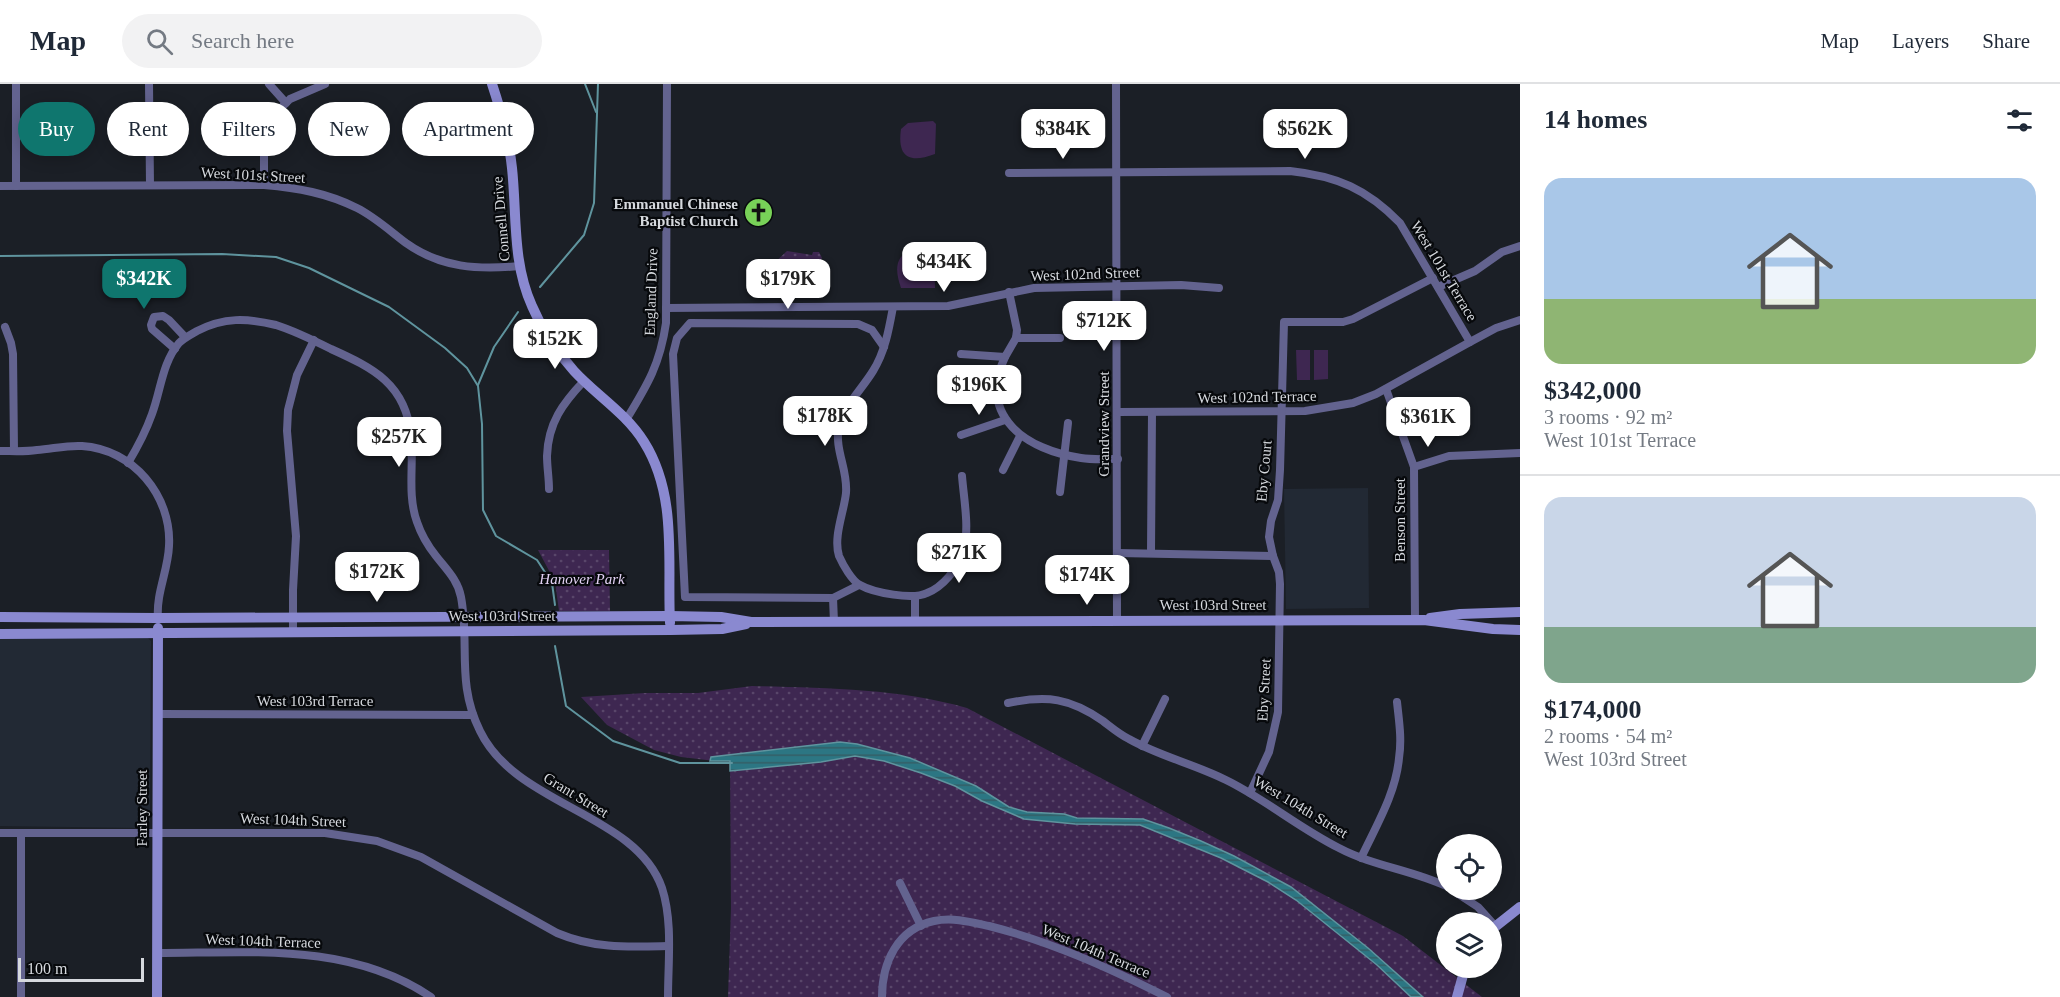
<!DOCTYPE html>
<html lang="en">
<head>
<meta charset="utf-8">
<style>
  :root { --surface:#fff; --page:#f2f2f3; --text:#1f2937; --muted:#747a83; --line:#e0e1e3; --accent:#0f766e }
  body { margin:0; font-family:Georgia,serif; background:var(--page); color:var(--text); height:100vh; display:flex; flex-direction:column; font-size:22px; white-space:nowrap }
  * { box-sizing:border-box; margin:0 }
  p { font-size:20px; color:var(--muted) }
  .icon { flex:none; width:33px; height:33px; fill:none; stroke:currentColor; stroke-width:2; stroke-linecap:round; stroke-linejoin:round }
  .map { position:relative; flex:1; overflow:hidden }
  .details { display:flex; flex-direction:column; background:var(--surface); width:540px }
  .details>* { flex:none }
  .hud { position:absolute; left:18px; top:18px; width:570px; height:54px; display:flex; gap:12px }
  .controls { position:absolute; left:1436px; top:750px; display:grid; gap:12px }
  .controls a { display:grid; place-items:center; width:66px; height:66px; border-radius:50%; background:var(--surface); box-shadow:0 3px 15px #0003; font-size:30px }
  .scale { position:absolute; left:18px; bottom:15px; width:126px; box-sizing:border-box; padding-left:6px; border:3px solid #d6d9de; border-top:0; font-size:16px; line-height:21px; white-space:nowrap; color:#d6d9de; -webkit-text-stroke:4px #07090c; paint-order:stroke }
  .price { position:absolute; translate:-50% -51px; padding:0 14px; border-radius:12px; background:#fff; color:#222; font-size:20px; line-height:39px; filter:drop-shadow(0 2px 3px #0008) }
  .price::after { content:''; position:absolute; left:50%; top:36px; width:18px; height:14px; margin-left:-9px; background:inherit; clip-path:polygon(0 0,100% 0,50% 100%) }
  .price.on { background:var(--accent); color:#fff }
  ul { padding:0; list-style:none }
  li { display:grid; align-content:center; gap:12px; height:318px; padding:0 24px }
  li+li { border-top:2px solid var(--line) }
  li span { display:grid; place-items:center; height:186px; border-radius:18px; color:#555 }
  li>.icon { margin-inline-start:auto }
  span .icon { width:108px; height:108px; fill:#fffc; stroke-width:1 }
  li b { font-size:26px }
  h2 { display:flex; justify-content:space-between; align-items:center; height:72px; padding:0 24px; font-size:26px }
  .tag { padding:0 21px; border-radius:27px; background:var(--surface); box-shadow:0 3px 15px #0003; font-size:21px; line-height:54px }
  .tag.on { background:var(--accent); color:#fff }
  header { display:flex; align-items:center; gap:36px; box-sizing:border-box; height:84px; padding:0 30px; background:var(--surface); border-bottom:2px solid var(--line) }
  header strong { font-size:28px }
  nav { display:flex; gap:33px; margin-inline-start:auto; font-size:21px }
  .search { width:420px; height:54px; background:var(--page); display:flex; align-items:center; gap:15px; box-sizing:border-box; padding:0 21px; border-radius:33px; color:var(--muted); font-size:22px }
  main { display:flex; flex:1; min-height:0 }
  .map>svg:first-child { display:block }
</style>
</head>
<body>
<header>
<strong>Map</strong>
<div class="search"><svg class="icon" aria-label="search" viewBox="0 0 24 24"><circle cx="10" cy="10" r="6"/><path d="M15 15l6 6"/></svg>Search here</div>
<nav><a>Map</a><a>Layers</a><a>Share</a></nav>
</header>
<main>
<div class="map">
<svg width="1520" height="913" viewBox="0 0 1520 913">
  <defs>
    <pattern id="grass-dots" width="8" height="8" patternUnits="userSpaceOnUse" patternTransform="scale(1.5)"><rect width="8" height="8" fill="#3e2751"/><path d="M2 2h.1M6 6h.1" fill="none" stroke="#59466a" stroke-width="1.8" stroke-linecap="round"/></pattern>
    <pattern id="water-rules" width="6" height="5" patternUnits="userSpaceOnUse" patternTransform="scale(1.5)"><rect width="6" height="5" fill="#2c7683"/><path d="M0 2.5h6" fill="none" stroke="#355e66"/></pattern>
  </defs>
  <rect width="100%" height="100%" fill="#1b1f26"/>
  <g fill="#222934">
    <polygon points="1368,404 1369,524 1286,525 1284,405"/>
    <polygon points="0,552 147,553 151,557 150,736 148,741 140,744 0,742"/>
  </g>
  <g fill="url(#grass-dots)">
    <polygon points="787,167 812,171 813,168 819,168 822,174 817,180 813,178 809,180 788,179 787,186 782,189 776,189 773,180"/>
    <polygon points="538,466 609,466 610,527 559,527 555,498"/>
    <path d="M752,602C824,604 897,604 967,624L1403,852L1482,913H728L731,824L730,677H715L681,673L654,666L607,641L581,613L645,609H698Z"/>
  </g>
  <g fill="#3e2751">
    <path d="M933,37L936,40L935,70C909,80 897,73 901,45L908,39Z"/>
    <path d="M918,163L934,165L935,204H901C894,183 895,170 918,163Z"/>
    <polygon points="1296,266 1310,266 1310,296 1297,296"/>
    <polygon points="1314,266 1328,266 1328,295 1314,296"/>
  </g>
  <polygon fill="url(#water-rules)" stroke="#5f949e" stroke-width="1.5" points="840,658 857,660 910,674 976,702 1009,723 1027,728 1064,730 1077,734 1143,735 1169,744 1201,757 1234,772 1291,803 1368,864 1423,913 1411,913 1377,881 1296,816 1268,798 1221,774 1140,741 1075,740 1024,735 982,717 955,702 921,689 884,677 855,672 821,678 730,687 730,677 710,677 711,673"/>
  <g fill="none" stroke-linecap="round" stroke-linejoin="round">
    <g stroke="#5f949e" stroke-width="2">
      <polyline points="585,0 596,28"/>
      <polyline points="0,172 222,170 276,173 309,184 389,223 445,264 467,284 478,302 482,340 483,426 496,452 537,476 552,499 555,521"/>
      <polyline points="540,203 584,151 594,119 598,0"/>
      <polyline points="478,301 494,263 518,228"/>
      <polyline points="555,562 566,622 613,657 680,679 732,679"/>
    </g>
    <g stroke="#63638f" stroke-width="8">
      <polyline points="16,0 16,102"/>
      <polyline points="149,0 150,101"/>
      <polyline points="269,0 286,19"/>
      <polyline points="1116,0 1117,537"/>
      <path d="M1009,89L1290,87C1337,92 1367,105 1400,139L1470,258"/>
      <polyline points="264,101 264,69 267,55 281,24 290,15 325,0"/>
      <path d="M0,102L264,101C298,104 327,109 357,124C375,133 390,147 406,159C441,184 478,186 520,182"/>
      <polyline points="1438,203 1475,187 1502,168 1520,162"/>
      <path d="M893,223C889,245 885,268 873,287C862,305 844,322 839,342C834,366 848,385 846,409C844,428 833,453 839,472C843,481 852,497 860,501C874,509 913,516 927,509C943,503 957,485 963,469C970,445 964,417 962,392"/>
      <polyline points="666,224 948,222 1034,204 1181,201 1219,204"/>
      <polyline points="5,243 11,259 13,270 14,367"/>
      <polyline points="1016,254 1060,254"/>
      <polyline points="175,265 152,245 151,241 154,233 163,232 169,236 185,253"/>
      <polyline points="961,270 1005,273 1016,254 1017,246 1009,208"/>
      <path d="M1005,273C977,333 1027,366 1081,374C1093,376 1106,375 1118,375"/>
      <polyline points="1386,305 1414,383 1415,536"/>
      <polyline points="1117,328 1305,327 1353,319 1376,310 1470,258 1496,244 1520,236"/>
      <path d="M626,336C648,300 660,280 666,239L667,0"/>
      <polyline points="961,351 1005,336"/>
      <path d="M0,367C12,367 25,368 37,366C52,365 67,361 82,362C133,365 172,412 169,462C168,487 156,509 158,534"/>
      <path d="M128,379C137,364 146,347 152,330C161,306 162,279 179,259C184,254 190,251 197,247C224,233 247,234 276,241C295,247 313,256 331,265C373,284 406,300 411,352C414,380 407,411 417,438C421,450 428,462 436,472C446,485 458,496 461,513C470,561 456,599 480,647C516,722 636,729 662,804C673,838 668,878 668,913"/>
      <polyline points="1414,383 1449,372 1520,369"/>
      <polyline points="1003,386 1020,352"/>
      <path d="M549,405C549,394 547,383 547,372C548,339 563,319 584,297"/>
      <polyline points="1060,408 1068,339"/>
      <polyline points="1118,469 1273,472"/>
      <polyline points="1151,469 1152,328"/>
      <polyline points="859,501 833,514 685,513 673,270 677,254 690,239 858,240 872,246 884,263"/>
      <polyline points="915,513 915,538"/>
      <polyline points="833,514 834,538"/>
      <polyline points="293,548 293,506 296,452 287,347 288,326 297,291 314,256"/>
      <path d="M1008,619C1047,611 1070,614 1103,637C1111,643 1119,650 1129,655C1159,672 1194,680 1226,696C1265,715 1299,744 1339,764C1373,782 1412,786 1446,802"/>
      <polyline points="157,630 473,631"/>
      <polyline points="1142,662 1165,615"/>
      <polyline points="1250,709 1269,668 1278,628 1280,500 1279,488 1273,472 1269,453 1271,437 1278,416 1280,386 1284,238 1343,238 1353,235 1433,194"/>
      <path d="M0,749H325L377,757L421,773L557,849C595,865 628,863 668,862"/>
      <polyline points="21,749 21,913"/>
      <path d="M1361,774C1376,742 1396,709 1399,674C1402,655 1399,637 1397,618"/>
      <polyline points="900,799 921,842"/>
      <polyline points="1452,806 1478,823 1495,842"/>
      <path d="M157,869C251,869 349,858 431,913"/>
      <path d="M882,913C882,879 897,845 934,837C953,833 971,838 989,842C1052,858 1109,884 1167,913"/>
    </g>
    <g stroke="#8a89d0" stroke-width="10">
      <path d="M492,0C501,27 509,55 512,84C517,130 512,178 532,222C542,246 557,268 574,287C596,311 626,329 644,358C678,412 667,478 670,539"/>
      <polyline points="0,533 158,534 670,532 721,533 751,538 1424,536 1493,545 1520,546"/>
      <polyline points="1430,534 1460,530 1520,528"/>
      <polyline points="0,550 671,546 722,545 746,540"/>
      <polyline points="1491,846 1520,823"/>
      <polyline points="157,913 158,544"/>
      <polyline points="1457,913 1465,884"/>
    </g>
  </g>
  <defs>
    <symbol id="church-disc" viewBox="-11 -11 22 22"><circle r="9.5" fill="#78d158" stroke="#07090c"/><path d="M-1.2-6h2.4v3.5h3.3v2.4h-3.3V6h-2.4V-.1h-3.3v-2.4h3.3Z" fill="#111"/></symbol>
  </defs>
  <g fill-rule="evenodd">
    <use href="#church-disc" x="742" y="112" width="33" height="33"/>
  </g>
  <g text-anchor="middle" stroke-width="4.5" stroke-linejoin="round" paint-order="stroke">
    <g font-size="15" fill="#d6d9de" stroke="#07090c">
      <text transform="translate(253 91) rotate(3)" y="5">West 101st Street</text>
      <text transform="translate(501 135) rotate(-95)" y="5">Connell Drive</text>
      <text transform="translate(1444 187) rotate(59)" y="5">West 101st Terrace</text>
      <text transform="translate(1085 190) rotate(-2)" y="5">West 102nd Street</text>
      <text transform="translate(651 208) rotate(-88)" y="5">England Drive</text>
      <text transform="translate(1257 313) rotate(-1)" y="5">West 102nd Terrace</text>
      <text transform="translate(1104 340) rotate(-90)" y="5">Grandview Street</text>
      <text transform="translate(1264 387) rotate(-85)" y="5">Eby Court</text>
      <text transform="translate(1400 436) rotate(-90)" y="5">Benson Street</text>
      <text x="1213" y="526">West 103rd Street</text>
      <text x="502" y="537">West 103rd Street</text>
      <text transform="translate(1264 606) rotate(-87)" y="5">Eby Street</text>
      <text x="315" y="622">West 103rd Terrace</text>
      <text transform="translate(576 711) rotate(31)" y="5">Grant Street</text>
      <text transform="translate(1301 723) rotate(31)" y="5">West 104th Street</text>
      <text transform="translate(142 724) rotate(-90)" y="5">Farley Street</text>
      <text transform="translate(293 736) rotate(2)" y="5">West 104th Street</text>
      <text transform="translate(263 857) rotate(2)" y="5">West 104th Terrace</text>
      <text transform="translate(1096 867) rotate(23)" y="5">West 104th Terrace</text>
    </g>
    <g font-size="15" font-weight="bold" fill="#d6d9de" stroke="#07090c" text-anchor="end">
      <text x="738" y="125">Emmanuel Chinese<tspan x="738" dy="17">Baptist Church</tspan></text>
    </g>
    <g font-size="15" font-style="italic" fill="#e2d1f3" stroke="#07090c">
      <text x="582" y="500">Hanover Park</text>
    </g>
  </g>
</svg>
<div class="controls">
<a><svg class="icon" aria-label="locate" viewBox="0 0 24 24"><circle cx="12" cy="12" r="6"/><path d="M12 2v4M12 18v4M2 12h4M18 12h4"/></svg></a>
<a><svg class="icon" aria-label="layers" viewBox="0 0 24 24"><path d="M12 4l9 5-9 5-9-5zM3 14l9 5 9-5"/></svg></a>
</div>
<div class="scale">100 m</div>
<b class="price" style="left:1063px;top:76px">$384K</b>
<b class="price" style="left:1305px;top:76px">$562K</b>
<b class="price" style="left:944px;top:209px">$434K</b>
<b class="price on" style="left:144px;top:226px">$342K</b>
<b class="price" style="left:788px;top:226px">$179K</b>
<b class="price" style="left:1104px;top:268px">$712K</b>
<b class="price" style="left:555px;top:286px">$152K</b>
<b class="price" style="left:979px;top:332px">$196K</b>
<b class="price" style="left:825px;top:363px">$178K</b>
<b class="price" style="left:1428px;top:364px">$361K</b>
<b class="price" style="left:399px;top:384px">$257K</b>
<b class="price" style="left:959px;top:500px">$271K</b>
<b class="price" style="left:377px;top:519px">$172K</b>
<b class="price" style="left:1087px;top:522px">$174K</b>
<div class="hud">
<a class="tag on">Buy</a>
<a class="tag">Rent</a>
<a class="tag">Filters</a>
<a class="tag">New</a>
<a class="tag">Apartment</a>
</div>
</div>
<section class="details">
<h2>14 homes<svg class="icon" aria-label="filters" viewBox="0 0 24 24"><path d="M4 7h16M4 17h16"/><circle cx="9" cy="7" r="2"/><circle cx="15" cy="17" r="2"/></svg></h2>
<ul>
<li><span style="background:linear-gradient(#a9c7e8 65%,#8fb573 0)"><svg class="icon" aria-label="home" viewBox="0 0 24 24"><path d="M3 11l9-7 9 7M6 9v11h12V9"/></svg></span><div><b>$342,000</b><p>3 rooms · 92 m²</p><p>West 101st Terrace</p></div></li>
<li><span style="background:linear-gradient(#c9d6e8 70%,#7fa58c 0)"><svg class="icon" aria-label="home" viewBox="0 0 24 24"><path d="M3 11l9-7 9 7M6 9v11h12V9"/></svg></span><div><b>$174,000</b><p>2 rooms · 54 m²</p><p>West 103rd Street</p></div></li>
</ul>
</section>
</main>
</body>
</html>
